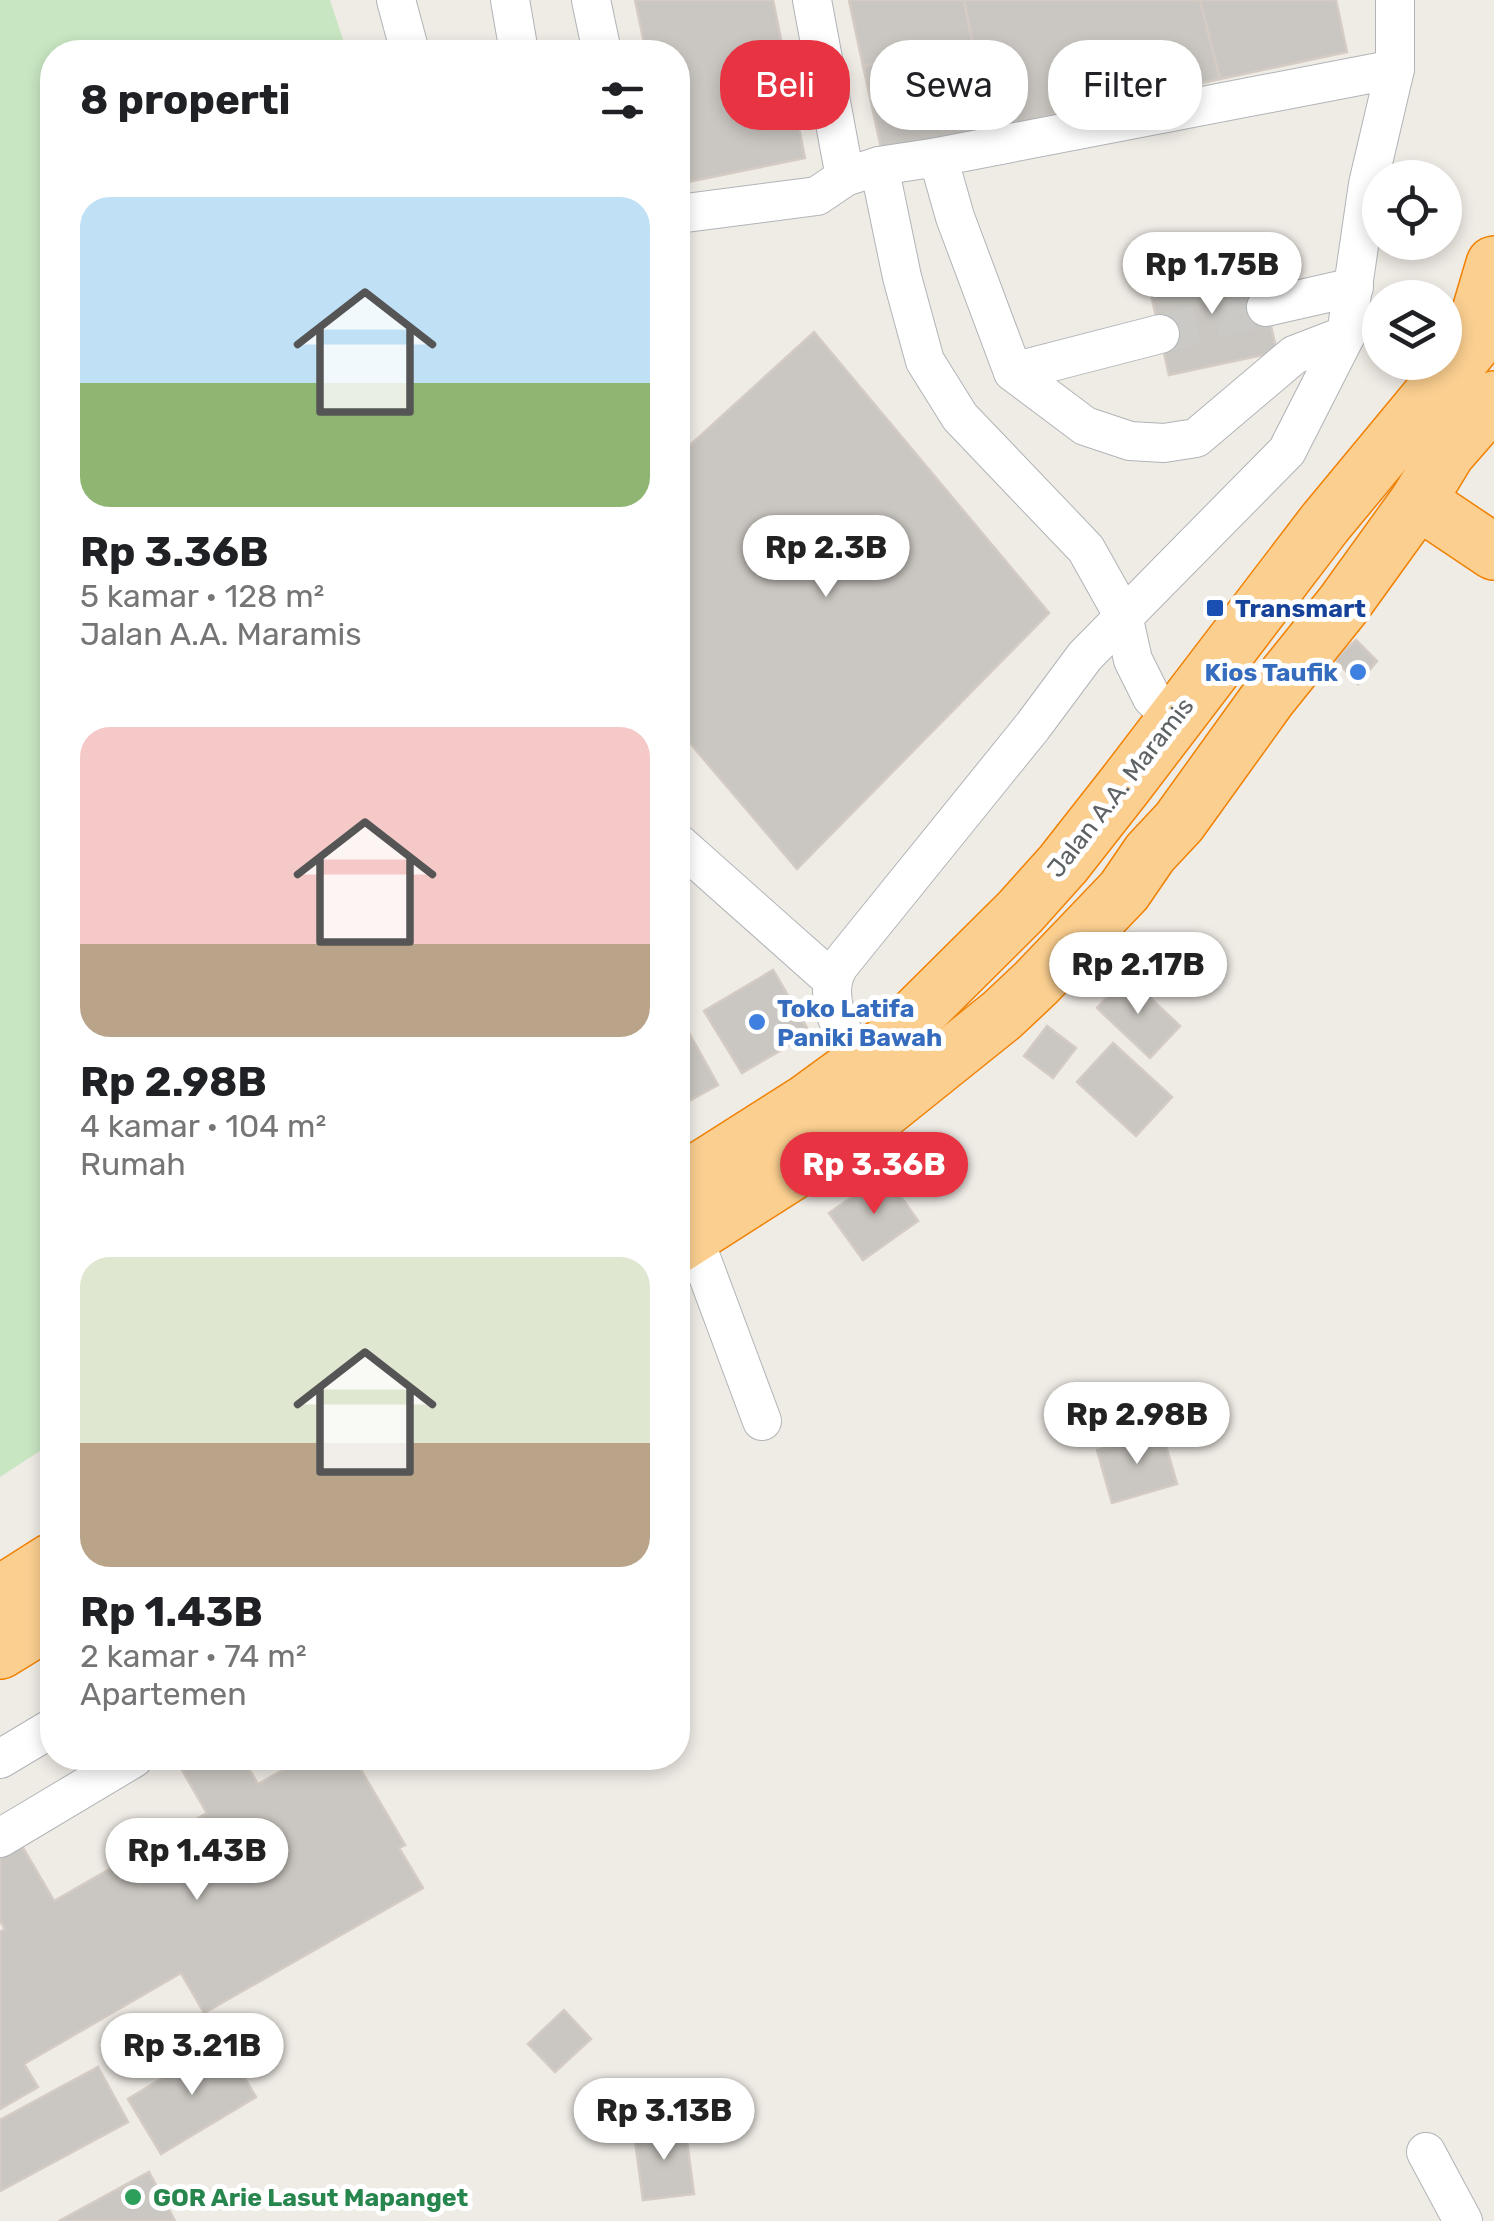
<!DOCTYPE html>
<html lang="id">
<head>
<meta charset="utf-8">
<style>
  :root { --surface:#fff; --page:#f6f6f6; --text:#202124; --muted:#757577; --accent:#e73342 }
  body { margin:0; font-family:Rubik,sans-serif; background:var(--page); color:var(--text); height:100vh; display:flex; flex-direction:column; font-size:38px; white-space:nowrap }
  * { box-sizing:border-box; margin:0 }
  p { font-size:32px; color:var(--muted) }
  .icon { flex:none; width:55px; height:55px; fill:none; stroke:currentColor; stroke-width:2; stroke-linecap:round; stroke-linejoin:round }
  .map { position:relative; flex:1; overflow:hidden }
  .side { position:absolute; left:40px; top:40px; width:650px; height:1730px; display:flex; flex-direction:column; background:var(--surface); border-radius:40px; box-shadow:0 5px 15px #0003 }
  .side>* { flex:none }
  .banner { position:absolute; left:720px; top:40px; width:622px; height:90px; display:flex; gap:20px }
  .tools { position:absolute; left:1362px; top:160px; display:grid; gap:20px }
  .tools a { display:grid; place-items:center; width:100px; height:100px; border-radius:50%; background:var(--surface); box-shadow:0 5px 15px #0003; font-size:50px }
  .price { position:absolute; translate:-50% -85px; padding:0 22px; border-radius:35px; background:#fff; color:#222; font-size:32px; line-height:65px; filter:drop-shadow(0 2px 5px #0008) }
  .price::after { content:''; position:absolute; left:50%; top:60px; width:30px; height:22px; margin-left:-15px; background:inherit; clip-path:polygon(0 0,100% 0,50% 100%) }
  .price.selected { background:var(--accent); color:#fff }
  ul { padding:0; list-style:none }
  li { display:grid; align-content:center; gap:20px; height:530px; padding:0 40px }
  li span { display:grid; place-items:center; height:310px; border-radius:30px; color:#555 }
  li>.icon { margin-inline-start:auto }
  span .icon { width:180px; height:180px; fill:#fffc; stroke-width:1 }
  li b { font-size:42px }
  h2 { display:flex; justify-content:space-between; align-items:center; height:120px; padding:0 40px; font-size:42px }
  .chip { padding:0 35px; border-radius:40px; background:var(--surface); box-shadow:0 5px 15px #0003; font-size:35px; line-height:90px }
  .chip.selected { background:var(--accent); color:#fff }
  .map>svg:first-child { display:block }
</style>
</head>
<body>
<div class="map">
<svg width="1494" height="2221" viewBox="0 0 1494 2221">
  <rect width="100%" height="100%" fill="#efebe5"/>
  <polygon fill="#c8e6c2" points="0,0 330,0 347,52 52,52 52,1443 0,1477"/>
  <g fill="#cac6c1" stroke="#d4ccc4" stroke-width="2.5">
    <polygon points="635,0 773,0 805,158 678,184 678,52 646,52"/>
    <polygon points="849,0 964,0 972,42 863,66"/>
    <polygon points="964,0 1200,0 1220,79 990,128"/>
    <polygon points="1200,0 1336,0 1347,52 1220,79"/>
    <polygon points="972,42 990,128 882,152 863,66"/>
    <polygon points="1255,258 1277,352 1169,375 1148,281"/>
    <polygon points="814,332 1049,613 797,869 678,729 678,456"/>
    <polygon points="1356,640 1377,661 1358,684 1335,659"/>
    <polygon points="773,970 810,1033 742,1073 704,1011"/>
    <polygon points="1127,976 1180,1026 1150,1058 1097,1008"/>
    <polygon points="678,1013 718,1085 678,1107"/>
    <polygon points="1047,1026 1076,1048 1053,1078 1024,1056"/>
    <polygon points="1113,1043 1172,1097 1136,1136 1077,1082"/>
    <polygon points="885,1174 918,1221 863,1260 829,1213"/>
    <polygon points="1162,1432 1177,1484 1112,1503 1097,1450"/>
    <polygon points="175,1758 242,1758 258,1784 304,1758 354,1758 405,1845 399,1848 423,1888 204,2013 181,1973 24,2064 38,2087 0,2109 0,1932 5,1929 0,1921 0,1859 22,1846 54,1901 207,1813"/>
    <polygon points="564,2010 591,2039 555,2072 528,2044"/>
    <polygon points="223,2042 256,2097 161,2154 128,2099"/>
    <polygon points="98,2067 128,2122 0,2191 0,2120"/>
    <polygon points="685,2126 694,2194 643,2200 634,2133"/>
    <polygon points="149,2172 175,2221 59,2221"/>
  </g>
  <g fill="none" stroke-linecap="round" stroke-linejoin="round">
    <polyline stroke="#cac9c5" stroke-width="38" stroke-dasharray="38 19" stroke-linecap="butt" points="1160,334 1266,307"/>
    <defs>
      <g id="minor">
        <polyline points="396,0 410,52"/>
        <polyline points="510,0 519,52"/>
        <polyline points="591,0 602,52"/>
        <polyline points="812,0 845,177"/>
        <polyline points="938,157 1395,69"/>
        <polyline points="879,166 938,157 955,217 1013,372 1085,426 1130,441 1164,443 1196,438 1294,355 1346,335 1368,184 1395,69 1395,0"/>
        <polyline points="678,214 817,196 845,177 879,166 902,277 925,361 960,417 1086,549 1123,615 1133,660 1152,698 1175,719"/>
        <polyline points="1266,307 1354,287"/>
        <polyline points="1013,372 1160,334"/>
        <polyline points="678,843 831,979"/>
        <path d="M858,1063C844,1034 820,997 839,966L1033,726L1085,656L1287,451L1346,335"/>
        <polyline points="693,1236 762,1421"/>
        <polyline points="0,1759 52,1728"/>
        <polyline points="0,1838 134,1758"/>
        <polyline points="1426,2152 1463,2221"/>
      </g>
      <g id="highway">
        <polyline points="1470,345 1494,264"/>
        <polyline points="1418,501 1494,552"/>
        <polyline points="678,1184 807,1102 888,1043 1020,912 1063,864 1125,785 1325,523 1494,319"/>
        <polyline points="678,1245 860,1129 1002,1015 1036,983 1124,891 1150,853 1179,822 1269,697 1343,605 1418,501 1447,453 1494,399"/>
        <polyline points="0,1594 52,1561"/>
        <polyline points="0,1651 52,1619"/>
      </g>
    </defs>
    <use href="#minor" stroke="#b1b4b7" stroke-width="40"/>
    <use href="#highway" stroke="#f18103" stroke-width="58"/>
    <use href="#minor" stroke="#fff" stroke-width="38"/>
    <use href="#highway" stroke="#fbcf90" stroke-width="55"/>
  </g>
  <rect fill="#1a4fb4" stroke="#fff" stroke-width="4" x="1205" y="598" width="20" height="20" rx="5"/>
  <g fill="#3f7fe0" stroke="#fff" stroke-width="4">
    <circle cx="1358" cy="672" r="10"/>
    <circle cx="757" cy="1022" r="10"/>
  </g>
  <circle fill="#2e9e5b" stroke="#fff" stroke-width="4" cx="133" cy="2197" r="10"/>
  <g text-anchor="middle" stroke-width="10" stroke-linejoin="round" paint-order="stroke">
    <g font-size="25" font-weight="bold" fill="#164399" stroke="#fff" text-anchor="start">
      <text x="1235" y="617">Transmart</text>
    </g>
    <g font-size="25" font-weight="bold" fill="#366cbe" stroke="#fff" text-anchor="end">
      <text x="1338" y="681">Kios Taufik</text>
      <text x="777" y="1017" text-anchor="start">Toko Latifa<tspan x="777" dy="29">Paniki Bawah</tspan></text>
    </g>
    <g font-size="25" fill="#5d6265" stroke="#fff">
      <text transform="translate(1120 787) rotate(-52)" y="9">Jalan A.A. Maramis</text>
    </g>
    <g font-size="25" font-weight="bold" fill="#27864d" stroke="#fff" text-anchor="start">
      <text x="153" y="2206">GOR Arie Lasut Mapanget</text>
    </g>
  </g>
</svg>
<div class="tools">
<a><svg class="icon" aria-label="locate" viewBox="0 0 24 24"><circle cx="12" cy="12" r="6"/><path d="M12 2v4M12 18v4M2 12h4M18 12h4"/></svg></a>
<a><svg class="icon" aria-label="layers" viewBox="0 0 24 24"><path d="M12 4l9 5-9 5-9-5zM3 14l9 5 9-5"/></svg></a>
</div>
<b class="price" style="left:1212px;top:317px">Rp 1.75B</b>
<b class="price" style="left:826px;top:600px">Rp 2.3B</b>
<b class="price" style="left:1138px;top:1017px">Rp 2.17B</b>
<b class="price selected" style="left:874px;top:1217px">Rp 3.36B</b>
<b class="price" style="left:1137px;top:1467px">Rp 2.98B</b>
<b class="price" style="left:197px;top:1903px">Rp 1.43B</b>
<b class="price" style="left:192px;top:2098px">Rp 3.21B</b>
<b class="price" style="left:664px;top:2163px">Rp 3.13B</b>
<div class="banner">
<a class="chip selected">Beli</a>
<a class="chip">Sewa</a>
<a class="chip">Filter</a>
</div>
<section class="side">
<h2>8 properti<svg class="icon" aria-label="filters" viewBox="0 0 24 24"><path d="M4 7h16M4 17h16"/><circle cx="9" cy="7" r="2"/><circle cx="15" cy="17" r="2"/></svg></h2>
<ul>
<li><span style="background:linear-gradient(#bfe0f5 60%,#8fb573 0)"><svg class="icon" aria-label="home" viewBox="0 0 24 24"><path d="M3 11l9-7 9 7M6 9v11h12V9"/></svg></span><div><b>Rp 3.36B</b><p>5 kamar · 128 m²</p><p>Jalan A.A. Maramis</p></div></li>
<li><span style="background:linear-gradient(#f6c9c9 70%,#b9a48a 0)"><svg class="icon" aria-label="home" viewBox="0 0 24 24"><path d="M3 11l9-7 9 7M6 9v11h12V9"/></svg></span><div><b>Rp 2.98B</b><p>4 kamar · 104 m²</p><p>Rumah</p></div></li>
<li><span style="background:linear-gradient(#dfe7d0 60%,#b9a48a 0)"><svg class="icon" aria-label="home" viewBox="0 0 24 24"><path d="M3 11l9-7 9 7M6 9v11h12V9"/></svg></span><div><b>Rp 1.43B</b><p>2 kamar · 74 m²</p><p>Apartemen</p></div></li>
</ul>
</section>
</div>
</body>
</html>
